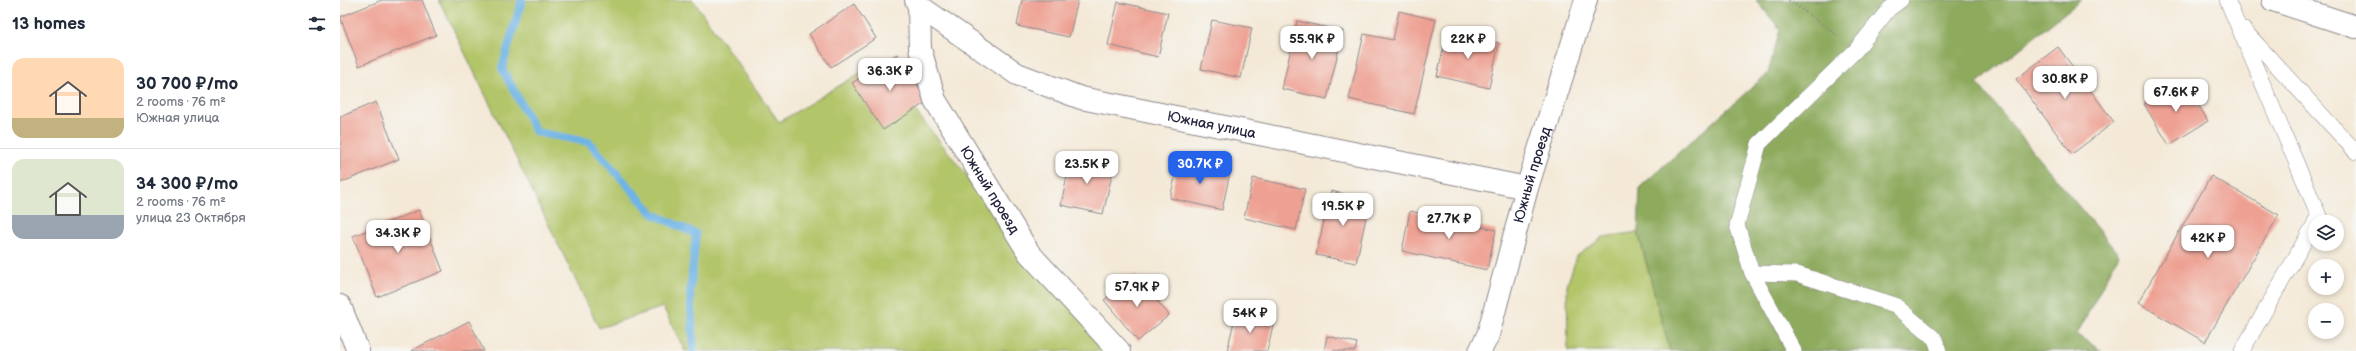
<!DOCTYPE html>
<html lang="en">
<head>
<meta charset="utf-8">
<style>
  :root { --surface:#fff; --page:#f2f2f3; --text:#1f2937; --muted:#747a83; --line:#e0e1e3; --accent:#2563eb }
  body { margin:0; font-family:"Balsamiq Sans",sans-serif; background:var(--page); color:var(--text); height:100vh; display:flex; flex-direction:column; font-size:15px; white-space:nowrap }
  * { box-sizing:border-box; margin:0 }
  p { font-size:13px; color:var(--muted) }
  .icon { flex:none; width:22px; height:22px; fill:none; stroke:currentColor; stroke-width:2; stroke-linecap:round; stroke-linejoin:round }
  .map { position:relative; flex:1; overflow:hidden }
  .panel { display:flex; flex-direction:column; background:var(--surface); width:340px }
  .panel>* { flex:none }
  .buttons { position:absolute; left:1968px; top:215px; display:grid; gap:8px }
  .buttons a { display:grid; place-items:center; width:36px; height:36px; border-radius:50%; background:var(--surface); box-shadow:0 2px 6px #0003; font-size:20px }
  .price { position:absolute; translate:-50% -34px; padding:0 9px; border-radius:8px; background:#fff; color:#222; font-size:13px; line-height:26px; filter:drop-shadow(0 1px 2px #0008) }
  .price::after { content:''; position:absolute; left:50%; top:24px; width:12px; height:9px; margin-left:-6px; background:inherit; clip-path:polygon(0 0,100% 0,50% 100%) }
  .price.active { background:var(--accent); color:#fff }
  ul { padding:0; list-style:none }
  li { display:flex; align-items:center; gap:12px; height:100px; padding:0 12px }
  li+li { border-top:1px solid var(--line) }
  li span { display:grid; place-items:center; flex:none; width:112px; height:80px; border-radius:12px; color:#555 }
  li>.icon { margin-inline-start:auto }
  span .icon { width:48px; height:48px; fill:#fffc; stroke-width:1 }
  li b { font-size:17px }
  h2 { display:flex; justify-content:space-between; align-items:center; height:48px; padding:0 12px; font-size:17px }
  main { display:flex; flex:1; min-height:0 }
  .map>svg:first-child { display:block }
</style>
</head>
<body>
<main>
<section class="panel">
<h2>13 homes<svg class="icon" aria-label="filters" viewBox="0 0 24 24"><path d="M4 7h16M4 17h16"/><circle cx="9" cy="7" r="2"/><circle cx="15" cy="17" r="2"/></svg></h2>
<ul>
<li><span style="background:linear-gradient(#ffd9b3 75%,#c2b280 0)"><svg class="icon" aria-label="home" viewBox="0 0 24 24"><path d="M3 11l9-7 9 7M6 9v11h12V9"/></svg></span><div><b>30 700 ₽/mo</b><p>2 rooms · 76 m²</p><p>Южная улица</p></div></li>
<li><span style="background:linear-gradient(#dfe7d0 70%,#9aa5b1 0)"><svg class="icon" aria-label="home" viewBox="0 0 24 24"><path d="M3 11l9-7 9 7M6 9v11h12V9"/></svg></span><div><b>34 300 ₽/mo</b><p>2 rooms · 76 m²</p><p>улица 23 Октября</p></div></li>
</ul>
</section>
<div class="map">
<svg width="2016" height="351" viewBox="0 0 2016 351">
  <rect width="100%" height="100%" fill="#f6f6f2"/>
  <filter id="ink" filterUnits="userSpaceOnUse"><feTurbulence type="fractalNoise" baseFrequency=".025" numOctaves="2"/><feDisplacementMap in="SourceGraphic" scale="8" xChannelSelector="R" yChannelSelector="G"/><feConvolveMatrix kernelMatrix="1 2 1 2 8 2 1 2 1" color-interpolation-filters="sRGB"/></filter>
  <filter id="wash" filterUnits="userSpaceOnUse"><feTurbulence type="fractalNoise" baseFrequency=".012" numOctaves="4" result="noise"/><feDisplacementMap in="SourceGraphic" scale="16" xChannelSelector="R" yChannelSelector="G"/><feGaussianBlur stdDeviation="0.9" result="paint"/><feColorMatrix in="noise" values="0 0 0 0 0 0 0 0 0 0 0 0 0 0 0 0 0 1.4 0 .05"/><feComposite in="paint" operator="in"/></filter>
  <g filter="url(#wash)">
    <rect width="100%" height="100%" fill="#f4e9d7"/>
    <g fill="#b2c569" stroke="#6a7452">
      <polygon points="99,0 353,0 439,122 537,63 689,253 779,351 345,351 323,307 259,328"/>
      <polygon points="1298,232 1330,351 1228,351 1227,285 1237,256 1263,237"/>
    </g>
    <polygon fill="#8daa5d" stroke="#58664c" points="1416,0 1741,0 1637,83 1779,255 1737,334 1761,351 1330,351 1298,232 1300,187 1428,73 1440,29"/>
    <g fill="none" stroke-linecap="round" stroke-linejoin="round">
      <polyline stroke="#6eb4e5" stroke-width="8" points="182,0 162,68 196,132 249,142 313,214 356,234 350,293 354,351"/>
    </g>
    <g id="blocks">
      <g fill="#eea193">
        <polygon points="42,0 82,0 96,35 19,66 0,17"/>
        <polygon points="682,0 738,0 729,37 677,26"/>
        <polygon points="778,2 828,13 818,57 768,45"/>
        <polygon points="514,4 536,38 491,67 469,34"/>
        <polygon points="1059,11 1096,20 1074,114 1009,99 1024,34 1053,40"/>
        <polygon points="872,20 912,28 901,78 861,69"/>
        <polygon points="957,21 1003,31 987,99 942,89"/>
        <polygon points="1107,32 1159,43 1149,88 1097,76"/>
        <polygon points="1718,47 1774,122 1732,154 1676,79"/>
        <polygon points="557,54 588,101 543,130 512,83"/>
        <polygon points="1844,81 1868,121 1829,145 1804,104"/>
        <polygon points="36,102 59,159 0,183 0,117"/>
        <polygon points="731,157 774,166 763,214 721,205"/>
        <polygon points="839,161 890,172 882,210 830,198"/>
        <polygon points="1871,176 1939,215 1865,342 1798,303"/>
        <polygon points="913,178 965,189 956,230 904,218"/>
        <polygon points="991,191 1030,200 1016,263 976,255"/>
        <polygon points="79,210 103,271 37,297 13,236"/>
        <polygon points="1070,211 1156,230 1147,270 1062,251"/>
        <polygon points="795,275 829,315 798,341 764,300"/>
        <polygon points="896,313 934,321 927,351 887,351"/>
        <polygon points="129,321 144,351 71,351"/>
        <polygon points="987,336 1017,343 1015,351 984,351"/>
      </g>
    </g>
  </g>
  <g filter="url(#ink)">
    <use href="#blocks" fill-opacity="0" stroke="#8b8689" stroke-width="1"/>
    <g fill="none" stroke-linecap="round" stroke-linejoin="round">
      <defs>
        <g id="service">
          <polyline points="1887,0 1979,216 1975,222"/>
          <polyline points="1903,29 2016,152"/>
          <polyline points="1412,273 1457,274 1555,305 1595,339 1599,351"/>
          <polyline points="1454,351 1412,273 1397,225 1419,144 1516,50 1549,9 1561,0"/>
          <polyline points="1902,351 1975,223"/>
        </g>
        <g id="minor">
          <path id="s1" d="M576,0L579,6L580,49L595,100L689,253L779,351"/>
          <polyline points="1933,0 2016,27"/>
          <path id="s2" d="M579,6L677,74L741,98L1187,188"/>
          <polyline points="0,306 18,351"/>
          <path id="s3" d="M1140,351L1148,335L1187,188L1246,0"/>
        </g>
      </defs>
      <use href="#service" stroke="#8b8689" stroke-width="16"/>
      <use href="#minor" stroke="#8b8689" stroke-width="24"/>
      <polyline stroke="#8b8689" stroke-width="2.5" stroke-dasharray="1 3" stroke-linecap="butt" points="1449,0 1498,36"/>
      <use href="#service" stroke="#fff" stroke-width="15"/>
      <use href="#minor" stroke="#fff" stroke-width="22"/>
    </g>
  </g>
  <g text-anchor="middle" stroke-width="3" stroke-linejoin="round" paint-order="stroke">
    <g font-size="14" fill="#22223b" stroke="#f6f6f2">
      <text dy="5" stroke="none"><textPath href="#s2" startOffset="321">Южная улица</textPath></text>
      <text dy="5" stroke="none"><textPath href="#s3" startOffset="184">Южный проезд</textPath></text>
      <text dy="5" stroke="none"><textPath href="#s1" startOffset="208">Южный проезд</textPath></text>
    </g>
  </g>
</svg>
<div class="buttons">
<a><svg class="icon" aria-label="layers" viewBox="0 0 24 24"><path d="M12 4l9 5-9 5-9-5zM3 14l9 5 9-5"/></svg></a>
<a>+</a>
<a>−</a>
</div>
<b class="price" style="left:972px;top:60px">55.9K ₽</b>
<b class="price" style="left:1128px;top:60px">22K ₽</b>
<b class="price" style="left:550px;top:92px">36.3K ₽</b>
<b class="price" style="left:1725px;top:100px">30.8K ₽</b>
<b class="price" style="left:1836px;top:113px">67.6K ₽</b>
<b class="price" style="left:747px;top:185px">23.5K ₽</b>
<b class="price active" style="left:860px;top:185px">30.7K ₽</b>
<b class="price" style="left:1003px;top:227px">19.5K ₽</b>
<b class="price" style="left:1109px;top:240px">27.7K ₽</b>
<b class="price" style="left:58px;top:254px">34.3K ₽</b>
<b class="price" style="left:1868px;top:259px">42K ₽</b>
<b class="price" style="left:797px;top:308px">57.9K ₽</b>
<b class="price" style="left:910px;top:334px">54K ₽</b>
</div>
</main>
</body>
</html>
